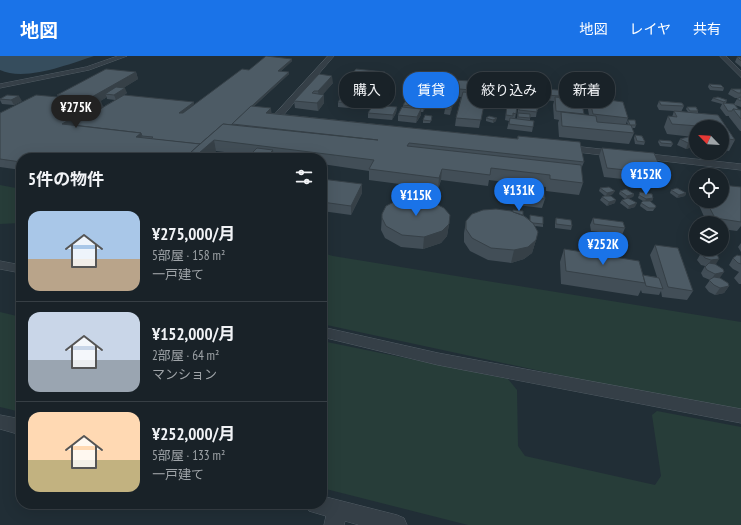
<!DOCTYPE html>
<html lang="ja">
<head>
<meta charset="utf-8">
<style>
  :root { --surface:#192228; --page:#222a30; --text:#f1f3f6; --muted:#9fa4a8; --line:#373f45; --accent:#1a73e8 }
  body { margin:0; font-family:"PT Sans Narrow","Noto Sans JP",sans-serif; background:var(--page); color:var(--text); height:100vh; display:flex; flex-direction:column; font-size:15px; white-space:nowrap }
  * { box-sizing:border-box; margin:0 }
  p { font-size:13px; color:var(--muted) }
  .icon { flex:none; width:22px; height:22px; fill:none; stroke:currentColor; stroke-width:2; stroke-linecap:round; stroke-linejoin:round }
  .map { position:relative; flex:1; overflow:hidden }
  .drawer { position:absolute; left:16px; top:97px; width:311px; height:356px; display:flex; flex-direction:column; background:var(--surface); border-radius:16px; box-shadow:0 4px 16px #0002,0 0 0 1px var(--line) }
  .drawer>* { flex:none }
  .hud { position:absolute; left:339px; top:16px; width:342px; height:36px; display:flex; gap:8px }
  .needle { width:26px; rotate:295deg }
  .buttons { position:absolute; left:689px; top:64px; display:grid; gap:8px }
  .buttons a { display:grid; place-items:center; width:40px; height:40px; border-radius:50%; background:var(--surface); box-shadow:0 4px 16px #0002,0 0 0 1px var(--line); font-size:20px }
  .price { position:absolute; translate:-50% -34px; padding:0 9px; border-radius:14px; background:var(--accent); color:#fff; font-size:13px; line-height:26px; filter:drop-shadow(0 1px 2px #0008) }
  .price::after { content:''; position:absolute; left:50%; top:24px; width:12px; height:9px; margin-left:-6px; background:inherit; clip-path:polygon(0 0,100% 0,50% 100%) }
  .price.active { background:#222; color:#fff }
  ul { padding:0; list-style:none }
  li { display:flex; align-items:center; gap:12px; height:100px; padding:0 12px }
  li+li { border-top:1px solid var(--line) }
  li span { display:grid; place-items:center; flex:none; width:112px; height:80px; border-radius:12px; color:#555 }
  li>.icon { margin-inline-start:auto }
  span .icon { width:48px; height:48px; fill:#fffc; stroke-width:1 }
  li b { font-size:17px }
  h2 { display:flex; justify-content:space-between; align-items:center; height:48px; padding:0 12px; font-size:17px }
  .pill { padding:0 14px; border-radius:16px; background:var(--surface); box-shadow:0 4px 16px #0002,0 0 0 1px var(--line); font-size:14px; line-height:36px }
  .pill.active { background:var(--accent); color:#fff }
  header { display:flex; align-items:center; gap:24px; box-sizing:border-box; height:56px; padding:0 20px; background:var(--accent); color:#fff }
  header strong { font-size:19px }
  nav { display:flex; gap:22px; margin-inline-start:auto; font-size:14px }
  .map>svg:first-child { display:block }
</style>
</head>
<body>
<header>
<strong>地図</strong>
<nav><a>地図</a><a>レイヤ</a><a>共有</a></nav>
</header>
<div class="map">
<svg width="741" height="469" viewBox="0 0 741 469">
  <rect width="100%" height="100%" fill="#212e36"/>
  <g fill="#273d39">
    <polygon points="0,129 21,133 21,167 0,168"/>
    <polygon points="322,197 333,200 741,266 741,355 606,329 322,268"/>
    <polygon points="0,256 21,261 21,356 0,351"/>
    <polygon points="322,285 508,323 517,334 518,390 525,400 655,429 661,420 652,359 657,355 741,371 741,469 468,469 322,432"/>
  </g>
  <path fill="#364d5d" d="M0,0H94C69,8 25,26 0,14Z"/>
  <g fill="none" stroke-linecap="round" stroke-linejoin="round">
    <defs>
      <g id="minor">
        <polygon points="118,0 127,0 89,14 0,32 0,28 86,11"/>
        <polygon points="328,0 334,0 281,62 275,62 275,58"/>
        <polygon points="720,0 726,0 741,15 741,21"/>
        <polygon points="564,89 618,95 622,98 618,101 561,94 561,90"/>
        <polygon points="640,97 741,108 741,114 637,102 635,100"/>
        <polygon points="0,205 21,209 21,217 0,213"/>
        <polygon points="322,271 438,297 741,353 741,367 438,309 322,281"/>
        <polygon points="0,359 21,363 21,379 0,373"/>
        <polygon points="322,440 397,459 404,462 407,469 359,469 345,465 344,469 324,469 326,460 309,455 306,448 322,448"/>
      </g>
    </defs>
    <use href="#minor" stroke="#525d65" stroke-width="1"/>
    <use href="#minor" fill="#353f47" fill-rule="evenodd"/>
  </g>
  <g fill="#424e57" fill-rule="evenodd">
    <polygon points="737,1 741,1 741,11 735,6"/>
    <path d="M292,3V5L281,15L289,18L254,50L272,57L517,83L518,80L584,106L581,113L583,127L579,139L546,135V131L489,124L488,130L441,124L438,133L369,124V115L322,108V102H251L250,99L216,95L209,102H21V114L0,111V57L58,41L57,39L136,16L138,23L123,32L127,37L124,39L194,48L183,57L249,14ZM107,41V43L115,44L103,51L100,45Z"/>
    <polygon points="385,16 385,23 380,30 350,27 350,20"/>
    <polygon points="319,18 333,27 322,39 324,39 324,47 318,55 295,52 294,45"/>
    <polygon points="483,26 481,38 486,38 479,72 455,70 456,62 461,41 455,40 450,59 444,58 445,53 449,39 437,38 438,31"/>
    <path d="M517,28L539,47L538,54H537L536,61H530V65L533,71L532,76L507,73L509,65L505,64L507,48L509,49L511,37H515ZM517,52L518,53L517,63H515Z"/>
    <polygon points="709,28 724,32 723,35 710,34 708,31"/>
    <polygon points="545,33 572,41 571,42 584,58 584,59 589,59 587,48 589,40 609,44 628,62 626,68 628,69 627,66 628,64 636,69 635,72 632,72 634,77 629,88 559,81 558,67 559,64 554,63 553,49 554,45 544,44 544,38"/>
    <polygon points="731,33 741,33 741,51 735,49 739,54 741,54 741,75 740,75 729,61 729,60 726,60 720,52 722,48 711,45 713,42 727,44 726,47 734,48 737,43 739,42 735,42 728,38"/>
    <polygon points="487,39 509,41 508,46 486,44"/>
    <polygon points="0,43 22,45 14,49 2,48 0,44"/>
    <polygon points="365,45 360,53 338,51 338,46"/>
    <polygon points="659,45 682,47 684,50 681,56 675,55 688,56 686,53 687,51 696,51 698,55 698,57 718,59 735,84 729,95 722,94 722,71 696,71 696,87 693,81 667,78 664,71 668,60 672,61 674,55 659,54 657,50"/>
    <polygon points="403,49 426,50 423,56 421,56 421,59 416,67 398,65 398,59 403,51"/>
    <polygon points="397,51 396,57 392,64 368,62 368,57"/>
    <polygon points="486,62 496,65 493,67 486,65"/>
    <polygon points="432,63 430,67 423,67 423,64"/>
    <polygon points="635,79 645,86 644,89 635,88 634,82"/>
    <polygon points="688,81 692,91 686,93 677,89 680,83"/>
    <polygon points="659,84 673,88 671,91 660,90 658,86"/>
    <polygon points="602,92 663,118 659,127 604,121 599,100"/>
    <polygon points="322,123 362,137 351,159 322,155"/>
    <polygon points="696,129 696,143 693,135"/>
    <polygon points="503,131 520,133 545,143 542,152 500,147"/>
    <polygon points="741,131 741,170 737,175 722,173 722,167 707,167 697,145 722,145"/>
    <polygon points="600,132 613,138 608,140 615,147 607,150 600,144 602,141 605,140 599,135"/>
    <polygon points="671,134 686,137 685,140 677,142 670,137"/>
    <polygon points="620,135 634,138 633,141 628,142 635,151 628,153 620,147 622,144 625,143 619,138"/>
    <polygon points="640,136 653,142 652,145 648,145 656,150 653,155 647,155 640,150 641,147 643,145 638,142"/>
    <polygon points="382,158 449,168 447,180 441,187 423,193 401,191 385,182 381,174"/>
    <polygon points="523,159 530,164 530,159 543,168 543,171 535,170 536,184 532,197 524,203 511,207 488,204 470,195 464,186 464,177 466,165"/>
    <polygon points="556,162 572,170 571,174 555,172 555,166"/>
    <polygon points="593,162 625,172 622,179 591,175 590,169"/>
    <polygon points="741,187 741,196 738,191"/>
    <polygon points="655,189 693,235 687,244 662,241 661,235 659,239 642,237 641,234 638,240 561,228 560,206 564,193 643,219 657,221 650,199"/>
    <polygon points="705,194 716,208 720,222 729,230 724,237 715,239 709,236 705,231 710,224 703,221 701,217 705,210 701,209 697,204 701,197"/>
    <polygon points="741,200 741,228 739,228 734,222 739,216 733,213 729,209 733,202"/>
  </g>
  <g fill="#364047">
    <polygon points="292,3 292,5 279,17 278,15"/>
    <polygon points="136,16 138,23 112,39 105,38 107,41 93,50 90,42"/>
    <polygon points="289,16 289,18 235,68 232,68 232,71 214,84"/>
    <polygon points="385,16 385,23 380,30 380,23"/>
    <polygon points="332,20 333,27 319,43 318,35"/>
    <polygon points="125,32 127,37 116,44 114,39"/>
    <polygon points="455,38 455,43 450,59 451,53"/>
    <polygon points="324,39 324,47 318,55 317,47"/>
    <polygon points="19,40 22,45 14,49 11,44"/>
    <polygon points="365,40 365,45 360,53 360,48"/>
    <polygon points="101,45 104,53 70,71 62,68"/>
    <polygon points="426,45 426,50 423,56 423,51"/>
    <polygon points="194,46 194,48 180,60 179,57"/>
    <polygon points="397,51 396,57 392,64 393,59"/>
    <polygon points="271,52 272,62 266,57"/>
    <polygon points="421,53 421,59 416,67 417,61"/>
    <polygon points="497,62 496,65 493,67 493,64"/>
    <polygon points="141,77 143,86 136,81"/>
    <polygon points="214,84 216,95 209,102 200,102 199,97"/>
    <polygon points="695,85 692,91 686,93 688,87"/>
    <polygon points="273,94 274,102 270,102 269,98"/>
    <polygon points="256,97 257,102 251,102"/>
    <polygon points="442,113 441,124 438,133 439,122"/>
    <polygon points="362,128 362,137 351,159 351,150"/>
    <polygon points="615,135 613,138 606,140 607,137"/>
    <polygon points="686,137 685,140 677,142 679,139"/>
    <polygon points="634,138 633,141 626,143 627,140"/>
    <polygon points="653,142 652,145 645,146 646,143"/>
    <polygon points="616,144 615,147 607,150 609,146"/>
    <polygon points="637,147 635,151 628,153 629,150"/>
    <polygon points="449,168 447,180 441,187 423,193 424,181"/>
    <polygon points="536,184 532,197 524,203 511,207 514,194"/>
    <polygon points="719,203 715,210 707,211 711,204"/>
    <polygon points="724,216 719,223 711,224 715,218"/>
    <polygon points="729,230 724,237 715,239 720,232"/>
  </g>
  <g fill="#4d5b65" stroke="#364047">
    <polygon points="266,0 292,3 278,15 289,16 231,69 223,68 200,88 151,83 153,81 142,80 141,77 73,69 124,39 194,46 179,57 183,57 242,13 249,14"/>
    <polygon points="737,1 741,1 741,5"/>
    <polygon points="106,13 136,16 90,42 80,41 77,43 101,45 62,68 141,77 136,81 200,88 191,96 192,99 189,102 21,102 21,106 0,103 0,57 36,39 69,42 72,40 57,39"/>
    <polygon points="356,13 385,16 380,23 350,20"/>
    <polygon points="319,18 332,20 318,35 314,35 312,37 324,39 317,47 294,45"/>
    <polygon points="441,23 483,26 481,35 438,31"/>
    <polygon points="517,28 539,30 539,47 511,44 511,37 517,37"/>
    <polygon points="709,28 721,29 724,32 712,31"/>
    <polygon points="116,31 125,32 114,39 105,38"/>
    <polygon points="496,31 510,32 509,41 487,39"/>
    <polygon points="545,33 570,35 572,41 546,39"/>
    <polygon points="731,33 741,33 741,37 738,37"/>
    <polygon points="463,36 486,38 481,64 456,62"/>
    <polygon points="344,38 365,40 360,48 338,46"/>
    <polygon points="450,38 455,38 451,53 445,53"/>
    <polygon points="7,39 19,40 11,44 0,43"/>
    <polygon points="589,40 608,42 609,44 623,46 628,62 593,58"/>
    <polygon points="555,41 581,43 584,58 556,55"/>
    <polygon points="718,41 727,44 724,46 713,42"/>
    <polygon points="740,41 741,41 741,45 737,43"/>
    <polygon points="407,43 426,45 423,51 403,49"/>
    <polygon points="659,45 682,47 684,50 661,49"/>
    <polygon points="723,47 734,48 739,54 733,53 732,55 728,55"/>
    <polygon points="507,48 517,49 516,58 513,57 513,60 506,59"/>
    <polygon points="373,49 397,51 393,59 368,57"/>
    <polygon points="519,49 537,50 537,56 519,54"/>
    <polygon points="251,50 271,52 266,57 518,83 518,80 580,86 584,106 409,87 407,90 581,109 583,127 550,123 550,119 491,112 490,119 442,113 439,122 369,113 374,104 214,84 199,97 191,96 223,68 378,84 232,68"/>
    <polygon points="402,51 421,53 417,61 398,59"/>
    <polygon points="687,51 696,51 698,55 690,55"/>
    <polygon points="733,53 741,54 741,63"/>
    <polygon points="674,55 718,59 735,84 722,82 722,71 698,71 698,70 672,68 668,60 677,61"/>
    <polygon points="561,56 596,60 597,66 631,69 634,77 562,70"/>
    <polygon points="518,57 530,58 530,62 518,61"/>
    <polygon points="425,59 432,60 431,65 423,64"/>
    <polygon points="489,60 497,62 493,64 486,62"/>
    <polygon points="510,62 534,65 533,71 509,68"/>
    <polygon points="628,64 635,64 636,69 630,69"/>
    <polygon points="635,79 642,80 645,86 637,85"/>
    <polygon points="688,81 695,85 688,87 680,83"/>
    <polygon points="659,84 671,85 673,88 661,87"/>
    <polygon points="257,92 273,94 269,98 256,97 251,102 247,102"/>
    <polygon points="602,92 654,97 663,118 607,112"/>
    <polygon points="322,123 362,128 351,150 322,146"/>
    <polygon points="722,129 741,131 741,166 715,162 706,145 722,145"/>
    <polygon points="508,130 520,132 520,133 508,131"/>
    <polygon points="503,131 544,136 545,143 502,138"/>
    <polygon points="609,131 615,135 607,137 600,132"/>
    <polygon points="677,132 686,137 679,139 671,134"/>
    <polygon points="626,133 634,138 627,140 620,135"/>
    <polygon points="640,136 652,138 653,142 646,143 639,139"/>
    <polygon points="604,140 611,140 616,144 609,146 602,141"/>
    <polygon points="408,142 428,144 444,152 450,159 449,168 442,175 424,181 402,179 386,170 382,162 382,158 386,150 396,145"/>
    <polygon points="628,142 637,147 629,150 622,144"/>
    <polygon points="643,145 650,145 656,150 655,152 649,152 641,147"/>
    <polygon points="496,153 511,155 524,160 533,167 538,176 536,184 528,191 514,194 491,192 472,182 466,173 466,165 472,158 483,154"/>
    <polygon points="513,154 523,155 523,159 513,156"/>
    <polygon points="530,159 543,161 543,168 533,167 530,165"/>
    <polygon points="556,162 571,164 572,170 556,168"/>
    <polygon points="593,162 623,166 625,172 594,168"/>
    <polygon points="655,189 678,192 693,235 668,231"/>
    <polygon points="564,193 639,205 645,227 566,215"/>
    <polygon points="705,194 711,195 717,198 719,203 711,204 705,202 701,197"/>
    <polygon points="737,199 741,200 741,208 738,207 733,202"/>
    <polygon points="709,207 715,208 723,213 724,216 715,218 707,214 705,211"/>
    <polygon points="643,219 659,222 663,233 646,230"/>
    <polygon points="714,221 720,222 728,227 729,230 720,232 714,229 709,224"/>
  </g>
</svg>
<div class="buttons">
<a><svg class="needle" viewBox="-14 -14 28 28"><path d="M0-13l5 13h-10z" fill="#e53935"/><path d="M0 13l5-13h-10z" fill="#9fa4a8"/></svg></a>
<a><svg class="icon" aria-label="locate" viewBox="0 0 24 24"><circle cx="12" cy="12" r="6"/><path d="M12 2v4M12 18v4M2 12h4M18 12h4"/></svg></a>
<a><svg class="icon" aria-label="layers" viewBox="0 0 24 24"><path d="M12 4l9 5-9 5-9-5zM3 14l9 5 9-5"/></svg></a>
</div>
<b class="price active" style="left:76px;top:73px">¥275K</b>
<b class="price" style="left:646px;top:140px">¥152K</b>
<b class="price" style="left:519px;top:156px">¥131K</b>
<b class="price" style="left:416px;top:161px">¥115K</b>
<b class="price" style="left:603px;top:210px">¥252K</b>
<div class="hud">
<a class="pill">購入</a>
<a class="pill active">賃貸</a>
<a class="pill">絞り込み</a>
<a class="pill">新着</a>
</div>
<section class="drawer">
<h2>5件の物件<svg class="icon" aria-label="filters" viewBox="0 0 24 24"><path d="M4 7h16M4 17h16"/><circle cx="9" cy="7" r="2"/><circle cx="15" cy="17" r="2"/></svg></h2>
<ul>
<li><span style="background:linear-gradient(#a9c7e8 60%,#b9a48a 0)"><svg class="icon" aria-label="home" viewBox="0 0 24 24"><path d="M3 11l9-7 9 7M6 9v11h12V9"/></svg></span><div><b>¥275,000/月</b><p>5部屋 · 158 m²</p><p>一戸建て</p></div></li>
<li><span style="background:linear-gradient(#c9d6e8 60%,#9aa5b1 0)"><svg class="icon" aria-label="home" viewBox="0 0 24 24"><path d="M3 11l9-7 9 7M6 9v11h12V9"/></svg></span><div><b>¥152,000/月</b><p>2部屋 · 64 m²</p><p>マンション</p></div></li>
<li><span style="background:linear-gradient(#ffd9b3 60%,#c2b280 0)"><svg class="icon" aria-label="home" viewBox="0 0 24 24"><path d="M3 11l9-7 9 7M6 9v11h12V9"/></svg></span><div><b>¥252,000/月</b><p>5部屋 · 133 m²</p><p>一戸建て</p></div></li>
</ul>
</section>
</div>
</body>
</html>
